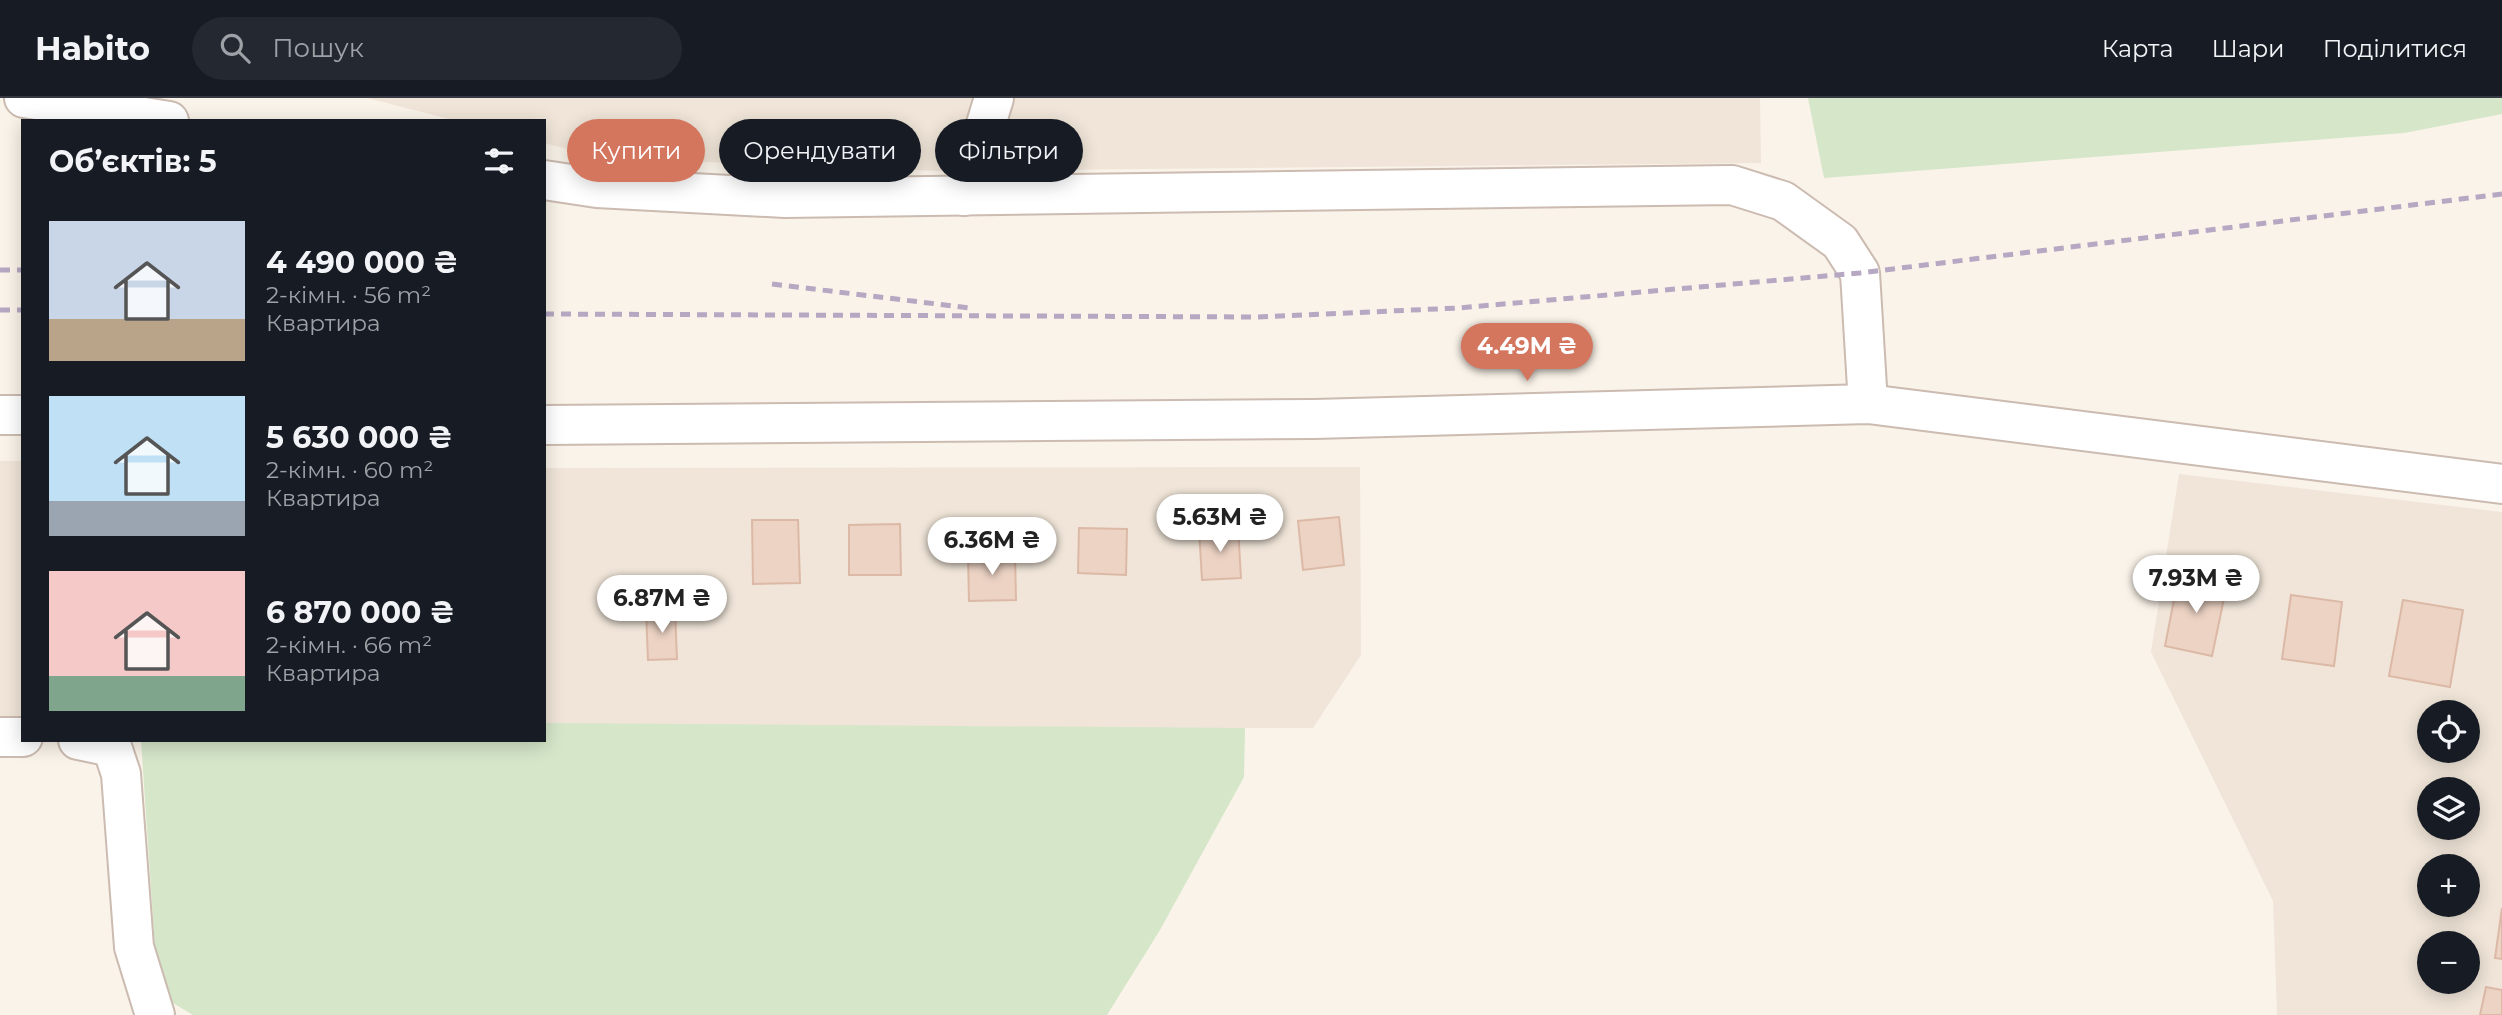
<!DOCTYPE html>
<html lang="uk">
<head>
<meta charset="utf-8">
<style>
  :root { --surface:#171b24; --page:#242831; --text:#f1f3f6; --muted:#9ea1a6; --line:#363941; --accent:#d4755e }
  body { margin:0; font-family:Montserrat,sans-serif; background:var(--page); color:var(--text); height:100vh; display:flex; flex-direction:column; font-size:26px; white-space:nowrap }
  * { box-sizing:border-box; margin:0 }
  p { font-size:23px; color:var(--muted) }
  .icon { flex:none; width:38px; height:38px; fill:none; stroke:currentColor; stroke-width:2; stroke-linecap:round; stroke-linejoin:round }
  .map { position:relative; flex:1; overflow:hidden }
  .panel { position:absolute; left:21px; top:21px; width:525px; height:623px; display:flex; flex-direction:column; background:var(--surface); border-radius:0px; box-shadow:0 4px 18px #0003 }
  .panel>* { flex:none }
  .guide { position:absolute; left:567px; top:21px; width:665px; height:63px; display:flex; gap:14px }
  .fabs { position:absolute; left:2417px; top:602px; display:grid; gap:14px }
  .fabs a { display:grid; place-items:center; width:63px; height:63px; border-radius:50%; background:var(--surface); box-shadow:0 4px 18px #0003; font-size:35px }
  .price { position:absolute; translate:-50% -60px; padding:0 16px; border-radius:24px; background:#fff; color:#222; font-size:23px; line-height:46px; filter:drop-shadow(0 2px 4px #0008) }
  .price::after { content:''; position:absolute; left:50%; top:42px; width:21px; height:16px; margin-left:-10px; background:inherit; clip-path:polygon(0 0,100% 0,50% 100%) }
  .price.active { background:var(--accent); color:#fff }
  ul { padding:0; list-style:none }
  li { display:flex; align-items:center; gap:21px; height:175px; padding:0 28px }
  li span { display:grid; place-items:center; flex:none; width:196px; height:140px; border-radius:0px; color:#555 }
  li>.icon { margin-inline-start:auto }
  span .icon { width:84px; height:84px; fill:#fffc; stroke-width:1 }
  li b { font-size:30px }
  h2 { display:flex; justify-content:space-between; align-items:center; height:84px; padding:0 28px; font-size:30px }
  .tag { padding:0 24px; border-radius:32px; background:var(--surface); box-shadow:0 4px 18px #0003; font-size:24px; line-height:63px }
  .tag.active { background:var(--accent); color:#fff }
  header { display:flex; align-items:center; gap:42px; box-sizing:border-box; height:98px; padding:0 35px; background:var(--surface); border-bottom:2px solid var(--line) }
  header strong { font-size:33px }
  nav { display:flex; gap:38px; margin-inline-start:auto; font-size:24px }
  .search { width:490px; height:63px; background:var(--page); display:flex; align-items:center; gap:18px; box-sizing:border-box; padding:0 24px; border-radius:38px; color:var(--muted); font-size:26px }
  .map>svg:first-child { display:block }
</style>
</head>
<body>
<header>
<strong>Habito</strong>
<div class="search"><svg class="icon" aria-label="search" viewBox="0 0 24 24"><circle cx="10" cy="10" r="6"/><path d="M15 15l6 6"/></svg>Пошук</div>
<nav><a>Карта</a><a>Шари</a><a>Поділитися</a></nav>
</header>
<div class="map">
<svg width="2502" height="917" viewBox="0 0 2502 917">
  <rect width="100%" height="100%" fill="#faf3e9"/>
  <g fill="#f0e5d8" fill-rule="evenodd">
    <polygon points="367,0 1760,0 1761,65 938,73 604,60 544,45 544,23 457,23"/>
    <polygon points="0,363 23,363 23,621 0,620"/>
    <polygon points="1360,369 1361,557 1313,630 544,630 544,370"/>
    <path d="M2179,376L2502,414V917H2277L2273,803L2151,554ZM2429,614H2468V653H2429ZM2429,691H2468V730H2429ZM2429,768H2468V807H2429ZM2429,845H2468V884H2429Z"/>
  </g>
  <g fill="#d5e6c9">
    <polygon points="1808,0 2502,0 2502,16 2404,35 1824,80"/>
    <polygon points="544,625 1245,630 1244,679 1160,832 1107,917 193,917 158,896 141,642 544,642"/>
  </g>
  <g fill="#ecd3c4" stroke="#dcb9a6" stroke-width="2">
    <polygon points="1339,419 1344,467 1303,472 1298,423"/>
    <polygon points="752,422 798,422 800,485 753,486"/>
    <polygon points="900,426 901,477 849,477 849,427"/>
    <polygon points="1238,429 1241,480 1202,482 1199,431"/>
    <polygon points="1079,430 1127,431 1126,477 1078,475"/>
    <polygon points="1015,456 1016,502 969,503 968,457"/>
    <polygon points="2179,476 2227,486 2212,558 2165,548"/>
    <polygon points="2291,497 2342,504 2334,568 2282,561"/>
    <polygon points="2403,502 2463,512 2450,589 2389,578"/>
    <polygon points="675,512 677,561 648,562 646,513"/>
    <polygon points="2502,810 2502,861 2495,860"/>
    <polygon points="2486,889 2502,892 2502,917 2480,917"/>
  </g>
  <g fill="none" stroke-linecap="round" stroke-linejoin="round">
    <defs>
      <g id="minor">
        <polyline points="24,0 169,23"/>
        <polyline points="544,82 597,90 785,100 1732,87 1783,103 1840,144 1860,175 1868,306"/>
        <polyline points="964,98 994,0"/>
        <polyline points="0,317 23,317"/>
        <polyline points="544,327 1314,321 1868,306 2502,386"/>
        <polyline points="0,639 23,639"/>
        <polyline points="78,642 112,649 121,676 134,849 155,917"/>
      </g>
    </defs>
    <use href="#minor" stroke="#cbbbb0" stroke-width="42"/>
    <use href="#minor" stroke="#fff" stroke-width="38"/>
    <g stroke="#b6a8c2" stroke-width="5" stroke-dasharray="10 7" stroke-linecap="butt">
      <polyline points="0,172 23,172"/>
      <polyline points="772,186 970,210"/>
      <polyline points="0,212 23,212"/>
      <polyline points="544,216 1257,219 1458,210 1860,175 2502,96"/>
    </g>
  </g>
</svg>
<div class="fabs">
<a><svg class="icon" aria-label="locate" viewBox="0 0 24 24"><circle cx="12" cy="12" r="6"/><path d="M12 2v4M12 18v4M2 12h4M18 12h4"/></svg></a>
<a><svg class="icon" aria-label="layers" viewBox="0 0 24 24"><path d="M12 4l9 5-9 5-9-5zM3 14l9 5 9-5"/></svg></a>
<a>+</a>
<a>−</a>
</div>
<b class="price active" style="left:1527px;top:285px">4.49M ₴</b>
<b class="price" style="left:1220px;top:456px">5.63M ₴</b>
<b class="price" style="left:992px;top:479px">6.36M ₴</b>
<b class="price" style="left:2196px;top:517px">7.93M ₴</b>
<b class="price" style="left:662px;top:537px">6.87M ₴</b>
<div class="guide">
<a class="tag active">Купити</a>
<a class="tag">Орендувати</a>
<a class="tag">Фільтри</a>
</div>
<section class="panel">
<h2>Об’єктів: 5<svg class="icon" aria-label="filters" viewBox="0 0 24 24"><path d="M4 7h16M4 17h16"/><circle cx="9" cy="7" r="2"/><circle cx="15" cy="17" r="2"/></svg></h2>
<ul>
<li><span style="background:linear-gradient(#c9d6e8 70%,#b9a48a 0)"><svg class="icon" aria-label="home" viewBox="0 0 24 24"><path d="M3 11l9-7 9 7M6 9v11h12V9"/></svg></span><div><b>4 490 000 ₴</b><p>2-кімн. · 56 m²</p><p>Квартира</p></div></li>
<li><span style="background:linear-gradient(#bfe0f5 75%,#9aa5b1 0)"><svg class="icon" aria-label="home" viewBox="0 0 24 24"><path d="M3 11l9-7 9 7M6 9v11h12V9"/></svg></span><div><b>5 630 000 ₴</b><p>2-кімн. · 60 m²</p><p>Квартира</p></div></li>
<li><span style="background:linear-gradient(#f6c9c9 75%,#7fa58c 0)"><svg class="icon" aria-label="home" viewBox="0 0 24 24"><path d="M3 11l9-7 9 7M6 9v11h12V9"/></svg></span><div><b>6 870 000 ₴</b><p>2-кімн. · 66 m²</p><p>Квартира</p></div></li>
</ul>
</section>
</div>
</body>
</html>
